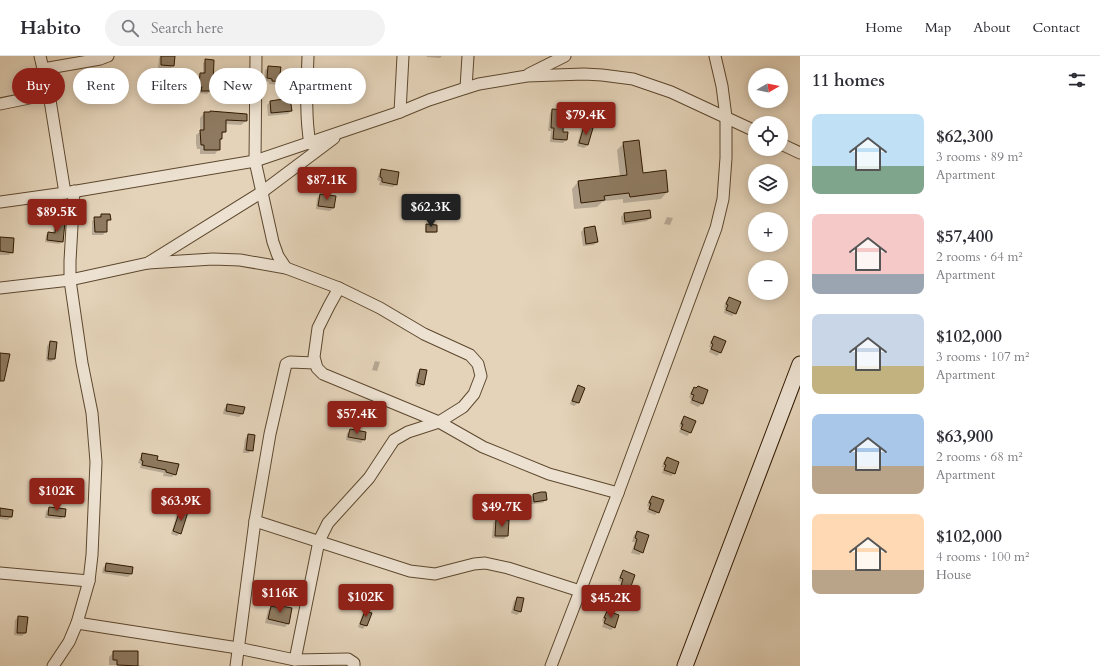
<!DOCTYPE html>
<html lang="en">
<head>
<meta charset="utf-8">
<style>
  :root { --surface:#fff; --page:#f2f2f3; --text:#2b2b33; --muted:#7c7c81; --line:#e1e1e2; --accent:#8f2418 }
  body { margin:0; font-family:Cardo,serif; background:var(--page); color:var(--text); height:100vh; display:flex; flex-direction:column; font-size:15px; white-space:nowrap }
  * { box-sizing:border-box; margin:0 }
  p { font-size:13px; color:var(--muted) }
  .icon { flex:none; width:22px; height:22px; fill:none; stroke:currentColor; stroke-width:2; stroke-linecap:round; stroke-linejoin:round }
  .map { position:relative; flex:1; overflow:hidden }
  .side { display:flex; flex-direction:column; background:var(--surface); width:300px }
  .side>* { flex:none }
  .hud { position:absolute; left:12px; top:12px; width:380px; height:36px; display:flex; gap:8px }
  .needle { width:26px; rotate:81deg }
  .fabs { position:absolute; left:748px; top:12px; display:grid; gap:8px }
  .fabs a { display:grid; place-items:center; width:40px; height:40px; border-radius:50%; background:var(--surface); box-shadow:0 2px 10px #0003; font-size:20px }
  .price { position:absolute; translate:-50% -34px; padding:0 9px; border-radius:4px; background:var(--accent); color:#fff; font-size:13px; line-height:26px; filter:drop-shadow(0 1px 2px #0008) }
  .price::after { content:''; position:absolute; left:50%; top:24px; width:12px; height:9px; margin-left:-6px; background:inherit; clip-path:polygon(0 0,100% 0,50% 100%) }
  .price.on { background:#222; color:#fff }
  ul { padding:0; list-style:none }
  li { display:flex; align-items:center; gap:12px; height:100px; padding:0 12px }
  li span { display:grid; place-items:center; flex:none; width:112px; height:80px; border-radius:8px; color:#555 }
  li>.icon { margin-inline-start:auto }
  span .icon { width:48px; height:48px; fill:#fffc; stroke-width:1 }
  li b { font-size:17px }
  h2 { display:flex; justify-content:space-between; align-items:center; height:48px; padding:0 12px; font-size:17px }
  .chip { padding:0 14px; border-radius:18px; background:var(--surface); box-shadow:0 2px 10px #0003; font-size:14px; line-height:36px }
  .chip.on { background:var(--accent); color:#fff }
  header { display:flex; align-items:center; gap:24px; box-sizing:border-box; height:56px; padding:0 20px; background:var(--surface); border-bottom:1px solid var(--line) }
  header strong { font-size:19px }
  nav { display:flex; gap:22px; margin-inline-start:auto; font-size:14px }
  .search { width:280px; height:36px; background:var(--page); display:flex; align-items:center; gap:10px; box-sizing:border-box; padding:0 14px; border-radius:22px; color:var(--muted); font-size:15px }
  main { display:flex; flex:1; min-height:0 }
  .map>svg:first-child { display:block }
</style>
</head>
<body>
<header>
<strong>Habito</strong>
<div class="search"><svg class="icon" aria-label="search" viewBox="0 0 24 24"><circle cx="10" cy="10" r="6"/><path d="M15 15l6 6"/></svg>Search here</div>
<nav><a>Home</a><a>Map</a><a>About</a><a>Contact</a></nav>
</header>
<main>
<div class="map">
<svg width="800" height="610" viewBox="0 0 800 610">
  <rect width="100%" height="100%" fill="#e4d3b9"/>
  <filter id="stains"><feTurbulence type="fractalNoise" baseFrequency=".005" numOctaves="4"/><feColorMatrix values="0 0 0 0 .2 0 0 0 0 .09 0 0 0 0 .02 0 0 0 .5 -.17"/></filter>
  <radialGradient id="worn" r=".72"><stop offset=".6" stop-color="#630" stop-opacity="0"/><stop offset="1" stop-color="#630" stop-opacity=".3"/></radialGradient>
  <g fill="#0003">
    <polygon points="160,0 174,0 173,10 170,13 158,12 159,2"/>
    <polygon points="427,0 442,0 440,2 427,1"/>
    <polygon points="206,4 212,28 210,30 210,35 207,38 199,37 199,34 197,33 198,21 200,18 203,18 203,7"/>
    <polygon points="269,11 279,19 283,26 280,29 269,28 269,26 264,25 265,14"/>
    <polygon points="290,43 291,55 288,58 268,60 267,49 270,46"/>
    <polygon points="553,54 561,77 566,84 563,87 550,86 551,75 548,75 550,57"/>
    <polygon points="211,56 221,56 221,57 246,65 241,69 225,68 225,76 221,79 221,83 219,85 219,93 215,98 200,98 200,93 197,93 196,88 196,79 200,76 200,62 204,57 209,57"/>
    <polygon points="584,71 592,73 588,89 584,92 577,90 581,74"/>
    <polygon points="624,87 642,118 667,136 661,143 623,147 623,143 605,145 602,146 597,151 574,153 572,133 578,126 620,121 617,94"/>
    <polygon points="382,114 396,128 393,131 379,129 380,125 377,124 379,117"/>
    <polygon points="320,139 333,152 330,155 316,153 317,142"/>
    <polygon points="649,155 650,162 647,165 622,169 621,161 624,158"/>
    <polygon points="101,159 109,159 110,164 106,168 106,175 103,179 92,179 92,165"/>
    <polygon points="667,161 673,162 670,169 664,168"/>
    <polygon points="56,167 62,186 59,188 45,186 46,179 48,177 53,178 54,169"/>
    <polygon points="427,169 436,175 435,177 425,177 425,171"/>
    <polygon points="584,173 597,186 594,189 583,190 581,176"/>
    <polygon points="0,182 12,196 9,199 0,199"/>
    <polygon points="729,242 735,257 732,260 724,257 725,252 724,251 726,245"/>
    <polygon points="714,281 720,297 717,300 709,296 711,291 709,291 711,285"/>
    <polygon points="50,286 54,303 51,306 46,305 47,290"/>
    <polygon points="375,305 380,306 377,315 372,314"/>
    <polygon points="420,314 423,328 420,331 415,330 417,317"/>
    <polygon points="578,331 578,347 574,350 570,348 575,334"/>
    <polygon points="694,332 707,334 702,348 698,351 690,347 691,343 689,341 691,336"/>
    <polygon points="227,349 242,358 239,361 223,358 224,353"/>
    <polygon points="684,361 690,377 687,380 679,376 681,371 679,371 681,365"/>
    <polygon points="350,374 364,383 361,387 346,384 347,377"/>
    <polygon points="248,379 252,394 249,397 243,397 245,383"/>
    <polygon points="143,398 156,405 175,418 172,421 163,420 164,417 140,412 141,408 138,407 140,402"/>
    <polygon points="668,402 674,417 671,420 662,417 664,412 662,411 664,405"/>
    <polygon points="533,439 546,443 543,447 531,448 530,442"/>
    <polygon points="652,441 658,456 655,459 647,456 649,451 647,450 649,444"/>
    <polygon points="49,452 64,460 61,463 45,462 46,455"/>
    <polygon points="0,453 12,454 11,461 8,464 0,463"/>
    <polygon points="180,455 180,477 177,480 171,478 177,458"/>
    <polygon points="496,464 508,465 507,480 504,483 492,482 493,467"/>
    <polygon points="637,476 642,496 639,499 631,497 635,486 632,486 634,479"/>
    <polygon points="106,508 131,518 128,521 102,517 103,512"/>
    <polygon points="623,515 628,536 625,539 617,536 621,526 618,525 620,519"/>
    <polygon points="518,542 520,556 517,559 511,557 514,545"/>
    <polygon points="271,551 291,553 288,568 285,571 265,567 268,554"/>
    <polygon points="365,556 366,569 363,573 358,571 362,559"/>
    <polygon points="607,556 614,571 611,574 602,571 604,566 602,565 604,559"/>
    <polygon points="18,561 26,562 25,577 22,580 14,579 15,564"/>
    <polygon points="114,596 137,609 145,610 109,609 109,601"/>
  </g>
  <g fill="#8e7a60" stroke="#301900">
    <polygon points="161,0 175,0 174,10 161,9"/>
    <polygon points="205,3 214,4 213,29 211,28 211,35 201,35 202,31 199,31 200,17 205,17"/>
    <polygon points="268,10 281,11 280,18 285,19 284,26 272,25 272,23 267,22"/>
    <polygon points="290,42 292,55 271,57 270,45"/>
    <polygon points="552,53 564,54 563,76 568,76 567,84 553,83 554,72 551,72"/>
    <polygon points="210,55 247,58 247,65 226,64 226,76 222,76 222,83 220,83 220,94 204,94 204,89 201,89 200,74 204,74 204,56 210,56"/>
    <polygon points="584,70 593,72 588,89 579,87"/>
    <polygon points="639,84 643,117 666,114 668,136 630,141 629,137 612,139 604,140 605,144 581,147 578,125 627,119 623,86"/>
    <polygon points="381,113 399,116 397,129 382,126 382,122 380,121"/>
    <polygon points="320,138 336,140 334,152 318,150"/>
    <polygon points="650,154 651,162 625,166 624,157"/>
    <polygon points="101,158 110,158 111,164 107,164 107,176 95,176 94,161 101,161"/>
    <polygon points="56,166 65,166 63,186 47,184 48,176 55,177"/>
    <polygon points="426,168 437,169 437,176 426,176"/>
    <polygon points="595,170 598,186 586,188 584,172"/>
    <polygon points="0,181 14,182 13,197 0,195"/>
    <polygon points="729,241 741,246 736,258 726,254 728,249 726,248"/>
    <polygon points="714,280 726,285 721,297 711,293 713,288 711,287"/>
    <polygon points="50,285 57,286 55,303 48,303"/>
    <polygon points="0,297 10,298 4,325 0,325"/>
    <polygon points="420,313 427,314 424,329 417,327"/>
    <polygon points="578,329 585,332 579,347 572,345"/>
    <polygon points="698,330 708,334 703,348 692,344 694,339 691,338 694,331 696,332"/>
    <polygon points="227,348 245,351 243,358 226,355"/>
    <polygon points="684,360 696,365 691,377 681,373 683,368 681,368"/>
    <polygon points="350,373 366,376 365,384 348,381"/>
    <polygon points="248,378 255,379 253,395 246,394"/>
    <polygon points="142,397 158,400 157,404 179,408 176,419 166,416 166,414 142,409 143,405 141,404"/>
    <polygon points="667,401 679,406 675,418 664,414 666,409 664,408"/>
    <polygon points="541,436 546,436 547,444 534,446 533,438"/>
    <polygon points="652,440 664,444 659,457 649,453 651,447 649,447"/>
    <polygon points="49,451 66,453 65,461 48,459"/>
    <polygon points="0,452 13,454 12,461 0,460"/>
    <polygon points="180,454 188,456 181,478 173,475"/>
    <polygon points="496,463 509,464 508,480 495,480"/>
    <polygon points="637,475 649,479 643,497 634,493 637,483 635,482"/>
    <polygon points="106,507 133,511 132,518 105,515"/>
    <polygon points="623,514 635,519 629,536 620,533 623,523 620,522"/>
    <polygon points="517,541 524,542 521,556 514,554"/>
    <polygon points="271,550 280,552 281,550 292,552 289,568 268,563"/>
    <polygon points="365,555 372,557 367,570 360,568"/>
    <polygon points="607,555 619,559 615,572 604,567 606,562 604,562"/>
    <polygon points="18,560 28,561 26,577 17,577"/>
    <polygon points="113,595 138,595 138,610 117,609 117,604 113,604"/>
  </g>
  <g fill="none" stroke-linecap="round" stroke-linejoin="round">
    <defs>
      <g id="street">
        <polyline points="40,0 49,38 65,137"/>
        <polyline points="256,0 255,105 273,186 278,200 286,212"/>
        <path d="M308,0C307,29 305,59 310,88"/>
        <polyline points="43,13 100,3 108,0"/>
        <polyline points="529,18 565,0"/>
        <polyline points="466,32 468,0"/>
        <polyline points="0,48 49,38"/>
        <polyline points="400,56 403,0"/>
        <polyline points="781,88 800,97"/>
        <polyline points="0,146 65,137 255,105 400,56 429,44 466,32 479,28 527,20 584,18 602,19 633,23 671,36 755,75"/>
        <polyline points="148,207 213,203 240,204 286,212 339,232 380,252 424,278 470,299 478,308 481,320 474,338 463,351 439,366 408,376 394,384 369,422 328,467 319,485 295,604"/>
        <polyline points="0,232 70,224 148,207 262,136 334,82"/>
        <polyline points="339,232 329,250 318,272 314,301 317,312 323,318 439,366 483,391 549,418 618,437"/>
        <polyline points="255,465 410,515 435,518 474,508 485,507 508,512 580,535"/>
        <polyline points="0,517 89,525"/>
        <polyline points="77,567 238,592 295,604 348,603 354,607 354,610"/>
        <polyline points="53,610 69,586 77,567 89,525 92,499 96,406 92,357 82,307 70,224 70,205 74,135"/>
        <polyline points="236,610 255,465 270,378 286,308 290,306 315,307"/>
        <polyline points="551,610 618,437 716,172 723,143 726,102 726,61 722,30 715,0"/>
      </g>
      <polyline id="secondary" points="685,610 800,308"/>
    </defs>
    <use href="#street" stroke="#5d482e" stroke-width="13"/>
    <use href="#secondary" stroke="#301900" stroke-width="17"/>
    <use href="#street" stroke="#ede2d2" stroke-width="11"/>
    <use href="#secondary" stroke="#ede2d2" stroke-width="15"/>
  </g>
  <rect width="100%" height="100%" filter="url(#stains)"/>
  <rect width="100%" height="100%" fill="url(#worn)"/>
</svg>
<div class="fabs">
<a><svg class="needle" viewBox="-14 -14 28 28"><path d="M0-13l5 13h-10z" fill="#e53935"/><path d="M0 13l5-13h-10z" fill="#7c7c81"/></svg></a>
<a><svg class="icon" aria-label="locate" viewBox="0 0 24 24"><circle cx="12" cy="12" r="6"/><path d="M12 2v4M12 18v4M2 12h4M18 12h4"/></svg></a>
<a><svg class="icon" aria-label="layers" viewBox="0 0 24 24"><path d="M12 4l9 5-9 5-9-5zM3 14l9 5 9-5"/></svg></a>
<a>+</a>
<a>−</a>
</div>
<b class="price" style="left:586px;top:80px">$79.4K</b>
<b class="price" style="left:327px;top:145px">$87.1K</b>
<b class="price on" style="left:431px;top:172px">$62.3K</b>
<b class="price" style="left:57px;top:177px">$89.5K</b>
<b class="price" style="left:357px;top:379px">$57.4K</b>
<b class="price" style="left:57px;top:456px">$102K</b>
<b class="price" style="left:181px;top:466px">$63.9K</b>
<b class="price" style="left:502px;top:472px">$49.7K</b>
<b class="price" style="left:280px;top:558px">$116K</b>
<b class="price" style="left:366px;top:562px">$102K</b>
<b class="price" style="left:611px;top:563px">$45.2K</b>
<div class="hud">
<a class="chip on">Buy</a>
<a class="chip">Rent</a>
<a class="chip">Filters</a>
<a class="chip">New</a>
<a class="chip">Apartment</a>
</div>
</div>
<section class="side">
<h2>11 homes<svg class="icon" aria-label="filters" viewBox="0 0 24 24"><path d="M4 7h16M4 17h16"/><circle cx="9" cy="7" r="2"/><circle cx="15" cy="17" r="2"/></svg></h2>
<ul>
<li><span style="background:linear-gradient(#bfe0f5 65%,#7fa58c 0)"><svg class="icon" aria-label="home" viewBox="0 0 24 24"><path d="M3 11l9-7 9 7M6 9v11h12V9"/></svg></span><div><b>$62,300</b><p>3 rooms · 89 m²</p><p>Apartment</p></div></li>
<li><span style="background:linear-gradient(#f6c9c9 75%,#9aa5b1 0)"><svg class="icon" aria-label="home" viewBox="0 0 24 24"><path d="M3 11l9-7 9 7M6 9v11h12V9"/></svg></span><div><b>$57,400</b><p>2 rooms · 64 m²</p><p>Apartment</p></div></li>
<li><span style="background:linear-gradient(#c9d6e8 65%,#c2b280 0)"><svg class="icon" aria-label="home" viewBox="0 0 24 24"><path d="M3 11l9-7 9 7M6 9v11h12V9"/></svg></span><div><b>$102,000</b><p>3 rooms · 107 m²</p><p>Apartment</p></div></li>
<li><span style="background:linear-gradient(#a9c7e8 65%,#b9a48a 0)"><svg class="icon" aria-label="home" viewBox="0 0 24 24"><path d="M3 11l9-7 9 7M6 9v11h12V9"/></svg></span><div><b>$63,900</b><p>2 rooms · 68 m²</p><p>Apartment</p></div></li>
<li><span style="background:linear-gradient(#ffd9b3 70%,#b9a48a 0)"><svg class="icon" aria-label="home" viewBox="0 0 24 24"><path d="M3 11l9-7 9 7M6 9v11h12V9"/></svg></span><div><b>$102,000</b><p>4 rooms · 100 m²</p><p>House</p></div></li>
</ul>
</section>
</main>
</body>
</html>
